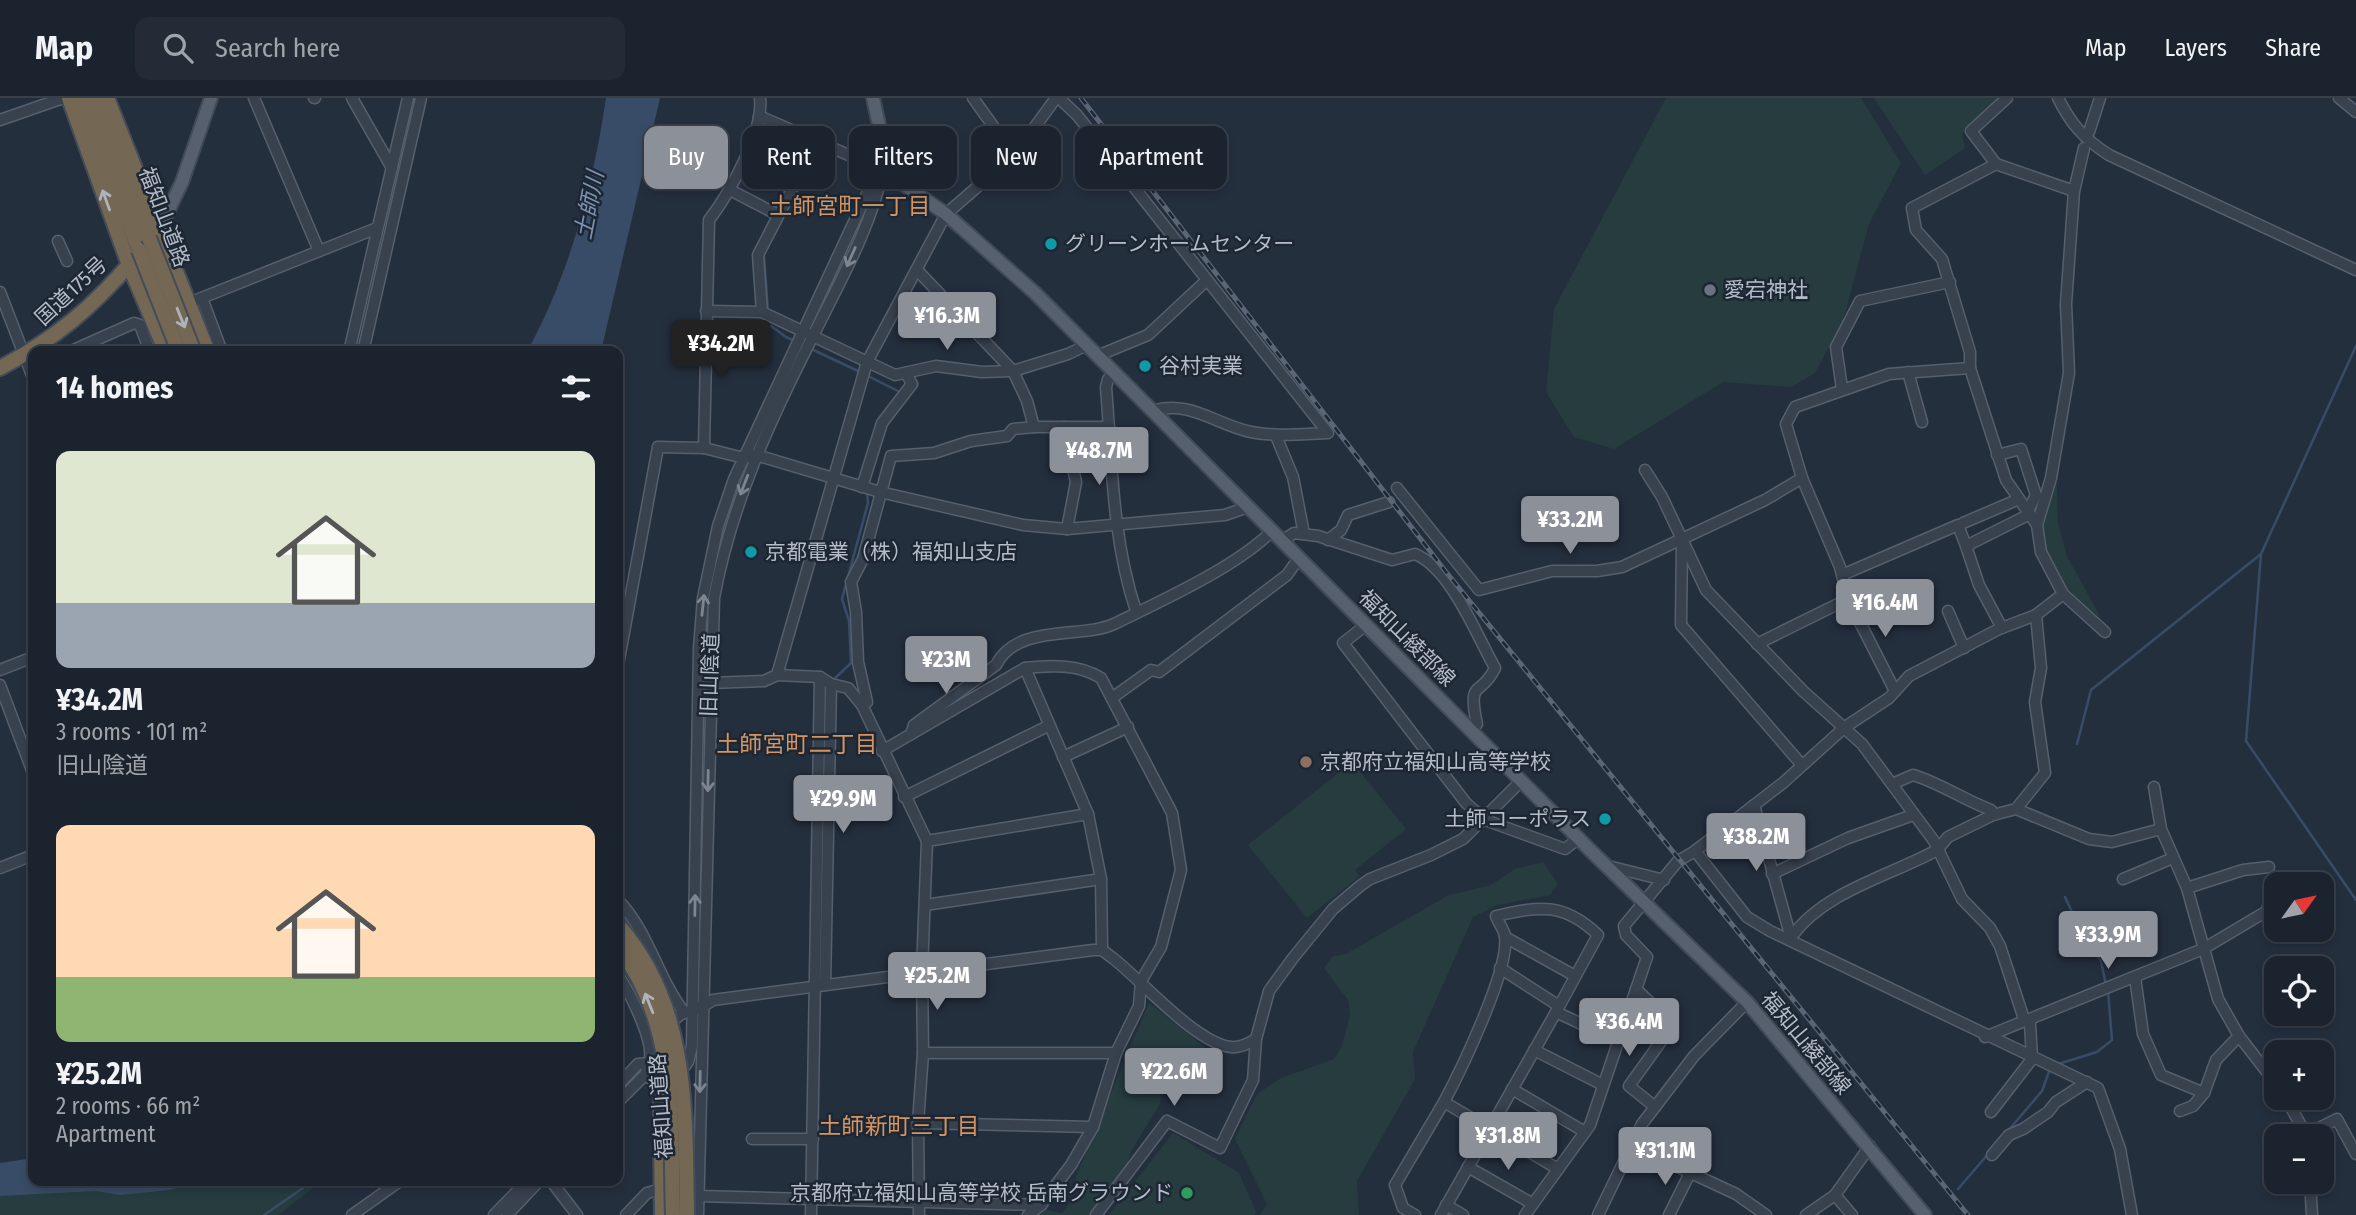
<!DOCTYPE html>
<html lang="en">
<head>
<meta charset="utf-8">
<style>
  :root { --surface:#1b232e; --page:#242b36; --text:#f1f3f6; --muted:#a0a4aa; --line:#39404a; --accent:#8c9099 }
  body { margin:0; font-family:"Fira Sans Condensed","Noto Sans JP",sans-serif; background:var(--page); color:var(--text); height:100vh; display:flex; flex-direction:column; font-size:26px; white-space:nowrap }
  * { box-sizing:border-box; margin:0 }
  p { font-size:23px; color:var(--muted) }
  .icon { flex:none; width:38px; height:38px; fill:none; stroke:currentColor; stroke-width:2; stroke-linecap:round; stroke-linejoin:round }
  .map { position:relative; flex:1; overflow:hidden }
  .drawer { position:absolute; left:28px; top:248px; width:595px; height:840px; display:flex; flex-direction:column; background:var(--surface); border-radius:14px; box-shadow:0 4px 10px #0003,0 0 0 2px var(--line) }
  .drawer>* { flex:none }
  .guide { position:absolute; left:644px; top:28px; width:665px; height:63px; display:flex; gap:14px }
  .needle { width:46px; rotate:57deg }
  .controls { position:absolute; left:2264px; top:774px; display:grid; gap:14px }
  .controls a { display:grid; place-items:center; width:70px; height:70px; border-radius:14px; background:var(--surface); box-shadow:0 4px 10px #0003,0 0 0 2px var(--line); font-size:35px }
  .price { position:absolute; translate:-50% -60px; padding:0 16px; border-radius:7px; background:var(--accent); color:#fff; font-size:23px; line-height:46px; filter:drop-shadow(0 2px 4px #0008) }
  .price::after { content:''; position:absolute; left:50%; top:42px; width:21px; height:16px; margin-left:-10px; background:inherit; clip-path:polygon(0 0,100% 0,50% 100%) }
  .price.current { background:#222; color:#fff }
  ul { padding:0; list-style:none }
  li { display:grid; align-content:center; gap:14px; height:371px; padding:0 28px }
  li span { display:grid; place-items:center; height:217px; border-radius:14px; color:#555 }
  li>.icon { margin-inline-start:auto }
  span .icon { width:126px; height:126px; fill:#fffc; stroke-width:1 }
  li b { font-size:30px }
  h2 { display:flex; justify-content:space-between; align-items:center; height:84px; padding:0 28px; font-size:30px }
  .pill { padding:0 24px; border-radius:14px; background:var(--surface); box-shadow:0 4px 10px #0003,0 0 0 2px var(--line); font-size:24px; line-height:63px }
  .pill.current { background:var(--accent); color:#fff }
  header { display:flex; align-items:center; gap:42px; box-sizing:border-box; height:98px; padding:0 35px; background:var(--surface); border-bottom:2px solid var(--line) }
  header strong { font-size:33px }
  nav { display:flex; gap:38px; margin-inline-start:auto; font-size:24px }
  .search { width:490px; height:63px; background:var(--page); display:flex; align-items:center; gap:18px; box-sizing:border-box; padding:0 24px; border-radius:14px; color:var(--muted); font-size:26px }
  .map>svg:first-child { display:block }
</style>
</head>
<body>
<header>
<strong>Map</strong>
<div class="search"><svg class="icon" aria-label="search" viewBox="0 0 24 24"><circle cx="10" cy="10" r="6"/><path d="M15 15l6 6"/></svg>Search here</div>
<nav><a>Map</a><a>Layers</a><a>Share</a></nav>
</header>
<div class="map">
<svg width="2356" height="1117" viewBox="0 0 2356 1117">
  <rect width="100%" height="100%" fill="#242f3e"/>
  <g fill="#263c3f">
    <polygon points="1666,0 1861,0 1901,65 1869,126 1843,223 1815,275 1792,289 1723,284 1614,351 1574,339 1546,294 1554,211"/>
    <polygon points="1874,0 1998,0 1962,36 1965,50 1925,77"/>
    <path d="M2056,364L2058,425L2067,458L2101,520C2072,497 2045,476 2042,436Z"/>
    <polygon points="1352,664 1406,731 1355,772 1360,778 1307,820 1248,747"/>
    <polygon points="1543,764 1558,786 1550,797 1497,807 1473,819 1413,954 1415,981 1357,1083 1359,1117 1260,1117 1267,1106 1235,1041 1257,996 1281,980 1334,961 1342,948 1350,917 1348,902 1324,870 1333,858 1346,856 1449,797 1491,787 1515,771"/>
    <polygon points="1149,905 1207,951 1195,964 1169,969 1162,980 1160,1006 1131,1053 1124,1080 1090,1117 1040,1117 1045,1112 1062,1115 1081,1091 1075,1081"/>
    <polygon points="1173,1035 1239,1075 1256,1114 1254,1117 1109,1117"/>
    <polygon points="147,1083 322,1083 278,1117 0,1117 0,1096"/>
  </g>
  <g fill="#394c67">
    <path d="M606,0H660L602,249L598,254H527C570,175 593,88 606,0Z"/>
    <polygon points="33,1060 33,1083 202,1083 169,1092 121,1097 95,1093 0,1098 0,1065"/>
  </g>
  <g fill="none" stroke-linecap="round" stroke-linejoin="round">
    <g stroke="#394c67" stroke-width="2.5">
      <polyline points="764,158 768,214"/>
      <polyline points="771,228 786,239 860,274"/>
      <polyline points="2356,248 2261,456 2246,643 2356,802"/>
      <polyline points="866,277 900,294"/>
      <polyline points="832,583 851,565 849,523 842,501 868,405 867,393"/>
      <polyline points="2077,646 2091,592 2261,456"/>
      <polyline points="2065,799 2085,842 2101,863 2106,887"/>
      <polyline points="820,881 828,587"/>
      <polyline points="2055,967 2097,954 2112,942 2108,893"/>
      <polyline points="2007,1034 2042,993 2050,971"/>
      <polyline points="1958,1091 1989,1055"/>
      <polyline points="264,1117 313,1083"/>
    </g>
    <defs>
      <g id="minor">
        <polyline points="254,0 319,153"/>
        <polyline points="314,0 315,0"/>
        <polyline points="352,0 392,70"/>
        <polyline points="973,0 1011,53"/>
        <path d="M1059,0L1077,17L1328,335C1302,336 1277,339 1251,334C1217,327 1188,301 1153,313"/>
        <polyline points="2007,0 1971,33 1996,66 1912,110 1916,132 1942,161 1970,254 1970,270 2006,382 2037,427"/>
        <path d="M2058,0C2071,26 2084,41 2109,57L2356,172"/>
        <polyline points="2339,0 2356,14"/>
        <polyline points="759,18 883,72"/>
        <polyline points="0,22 63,0"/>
        <polyline points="2089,34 2100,0"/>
        <polyline points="1996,66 2074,93"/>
        <polyline points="732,93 778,117"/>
        <polyline points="58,143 67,163"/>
        <polyline points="917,172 1013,273 1027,303 1034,329 1109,329"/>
        <polyline points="0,194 33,280"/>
        <polyline points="202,200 222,254"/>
        <polyline points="189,205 377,130"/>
        <polyline points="706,213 762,214 895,277 936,268 982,274 1013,273 1068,256 1087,247"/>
        <polyline points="762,214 758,157 818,41"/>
        <polyline points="69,254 134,225 140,227 150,254"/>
        <polyline points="349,254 408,0"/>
        <polyline points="363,254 421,0"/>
        <polyline points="1097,258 1148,237 1207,182"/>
        <polyline points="1908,274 1922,324"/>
        <path d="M1114,275L1108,281L1106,289C1112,364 1112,441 1136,513"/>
        <polyline points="1842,291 1836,249 1860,203 1950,184"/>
        <polyline points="1064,329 1076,384 1067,431"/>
        <polyline points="1276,338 1293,379 1304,436"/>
        <path d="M704,350L709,122C729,96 764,34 760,0"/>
        <polyline points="1997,357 2021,351 2036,397 2028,413"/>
        <polyline points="1645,372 1662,399 1706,492 1803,593 1862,646 1934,743 1962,801 1990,830 2000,848 2024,921 2030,925 2032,961 1991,1014"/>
        <polyline points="862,389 882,325 912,286 906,275"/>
        <polyline points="1397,390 1479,492 1552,473 1597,473 1622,469 1765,402 1802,380"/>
        <polyline points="1963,425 2019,401"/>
        <polyline points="1328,442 1341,432 1348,417 1389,404"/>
        <path d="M1282,443L1294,435L1318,438L1392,462L1415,456C1451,471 1476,536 1495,570C1481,600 1467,579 1477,626L1471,632"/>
        <polyline points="1682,443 1681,527 1801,666"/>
        <polyline points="1966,448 1979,487 2002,530"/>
        <polyline points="1842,477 1958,427 1966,448 2030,416"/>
        <polyline points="2063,496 2105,534"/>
        <polyline points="1948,513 1964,550"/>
        <polyline points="1366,527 1343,545 1466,705 1485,722 1565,751 1579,740"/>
        <polyline points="1757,546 1848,501"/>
        <polyline points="618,567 658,349 704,350 744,360 756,357 880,394 1023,427 1067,431 1225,417 1248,409"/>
        <polyline points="1025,570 1088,716 1101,781 1102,852"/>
        <polyline points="0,572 33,559"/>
        <polyline points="777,577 867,264 946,116 976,90 1034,30 1056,0"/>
        <polyline points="709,585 764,583 777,577 820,579 831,586 848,590 862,607 927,743 922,873 923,955 918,1025 919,1117"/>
        <polyline points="0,587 33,675"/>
        <polyline points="1895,593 1848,501 1840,469 1802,380 1786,326 1795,309 1889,276 1970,270"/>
        <polyline points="1112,600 1151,572 1159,574 1287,477 1294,467"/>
        <polyline points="862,607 867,604 858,564 856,514 851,484 863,461 891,358 934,355 971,343 1007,338 1013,331 1034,329"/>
        <path d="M911,636L914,627L996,567C1017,525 1082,541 1114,526C1161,503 1236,469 1272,433"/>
        <path d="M882,653L1025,570C1051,567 1079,566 1101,580L1172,715L1181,772L1161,849L1141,883L1139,908L1116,955L1093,1029L1071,1067L1041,1107L1028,1117"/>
        <polyline points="1063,659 1128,629"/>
        <path d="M1892,686L1913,677C1940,685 1964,702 1991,712L1993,717"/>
        <polyline points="2154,689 2161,731"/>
        <polyline points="904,699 1048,628"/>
        <polyline points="1754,707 1791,840"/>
        <polyline points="2016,711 2089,741 2112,744 2161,731 2187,790 2218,901 2239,938 2277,987"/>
        <polyline points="927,743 1088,716"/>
        <polyline points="1695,753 1747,819 1770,833 2098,990 2120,1051 2132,1117"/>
        <polyline points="1608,768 1664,782"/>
        <polyline points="0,770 33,757"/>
        <polyline points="1772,776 1848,740 1913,717"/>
        <polyline points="2123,781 2173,760"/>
        <polyline points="2187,790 2243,772 2269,769"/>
        <path d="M618,802C649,834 657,879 684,914"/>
        <polyline points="925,807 1101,781"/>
        <path d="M1792,838C1825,793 1890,778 1937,752L1948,739L1993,717L2016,711L2045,675L2035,604L2041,570L2036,517"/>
        <polyline points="1505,839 1575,878"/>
        <polyline points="1500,870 1559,908"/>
        <path d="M618,877C630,895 653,940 650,961"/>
        <polyline points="2135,879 2143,936 2161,977 2204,995 2216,962 2239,938"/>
        <polyline points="825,887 831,586"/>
        <polyline points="1636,891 1668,922 1670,931 1629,988 1654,1008"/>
        <path d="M1556,914L1598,837C1564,804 1539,808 1496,818C1498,824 1504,832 1505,838C1510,871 1461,972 1444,1004L1558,1071"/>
        <path d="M670,928C678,911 698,914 713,902L1093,852H1102L1114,861C1143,884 1196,945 1231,949C1240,950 1248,946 1256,941"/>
        <polyline points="1985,939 2203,851 2267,813 2274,782"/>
        <polyline points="1534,952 1603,987"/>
        <polyline points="923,955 1116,955"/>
        <polyline points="649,965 661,944"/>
        <path d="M645,977C663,986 658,1002 659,1021"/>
        <polyline points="678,977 688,964 692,948 699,550 703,500 718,428 734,381 867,96 879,77"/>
        <polyline points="618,987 638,966 649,965 645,977 618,1004"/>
        <polyline points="1512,991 1585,1034"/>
        <polyline points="2285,999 2307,1038"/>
        <polyline points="2180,1013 2193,1008 2204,995"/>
        <polyline points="918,1025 1093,1029"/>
        <polyline points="2307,1036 2337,1021 2356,1056"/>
        <polyline points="661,1039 664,1012"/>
        <polyline points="752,1041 813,1041"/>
        <polyline points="1631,1047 1736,1096 1766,1117"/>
        <polyline points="1992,1057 2009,1037 2023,1031 2048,1014 2056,1004 2087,984"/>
        <polyline points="1468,1069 1533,1106"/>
        <polyline points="551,1083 577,1117"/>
        <polyline points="2310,1083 2312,1117"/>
        <polyline points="1835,1097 1852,1117"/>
        <polyline points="698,1098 1041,1107"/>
        <polyline points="1446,1107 1463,1117"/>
        <polyline points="352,1117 400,1083"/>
        <polyline points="494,1117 527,1083"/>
        <polyline points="507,1117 539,1083"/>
        <polyline points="626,1117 647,1095 661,1091"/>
        <path d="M698,1117L714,500C731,407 770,322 813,238C839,185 871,130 883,72"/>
        <polyline points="811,1117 820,579"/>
        <polyline points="1096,1117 1167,1023 1220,1050 1253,982 1256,941 1269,893 1293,860 1333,811 1360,788 1370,781 1431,757 1463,741 1522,682"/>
        <polyline points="1415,1117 1403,1110 1395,1087 1444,1004"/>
        <polyline points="1441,1117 1556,914 1618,943"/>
        <polyline points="1525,1117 1590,1027 1647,859 1626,837 1624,828 1678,763 1695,753 1784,684 1845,629 1889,600 1909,578 1999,531 2036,517 2063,496 2041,454 2037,427 2051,380 2069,275 2066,206 2074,93 2084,50"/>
        <polyline points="1598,1117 1642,1026 1694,958 1747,904"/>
        <polyline points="1669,1117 1690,1075"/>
        <polyline points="1806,1117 1835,1097 1870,1048"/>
      </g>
      <g id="major">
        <polyline points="873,0 883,45 883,72 946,116 1035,195 1592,754 1747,904 1925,1117"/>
        <polyline points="159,132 182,84 211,0"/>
      </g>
      <g id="highway">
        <polyline points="69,0 129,167 166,254"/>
        <polyline points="80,0 139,152"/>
        <polyline points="94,0 149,140"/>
        <polyline points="107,0 208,254"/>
        <path d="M0,270C56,240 92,210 133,162"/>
        <polyline points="661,1039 662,1117"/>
      </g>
    </defs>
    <use href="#minor" stroke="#565f6c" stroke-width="13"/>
    <use href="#major" stroke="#414a57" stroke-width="16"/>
    <use href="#highway" stroke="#434c59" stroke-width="18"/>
    <use href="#minor" stroke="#38414e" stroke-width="10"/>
    <use href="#major" stroke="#56606e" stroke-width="12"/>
    <use href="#highway" stroke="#746855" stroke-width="14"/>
    <defs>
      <polyline id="rail" points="1081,0 1446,474 1968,1117"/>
    </defs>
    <use href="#rail" stroke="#5a6575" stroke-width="5"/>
    <use href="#rail" stroke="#1d2633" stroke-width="2.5" stroke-dasharray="8" stroke-linecap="butt"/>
    <defs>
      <g id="highway-bridge">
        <polyline points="149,140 194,254"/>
        <polyline points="139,152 179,254"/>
        <path d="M618,827C690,908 685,1015 687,1117"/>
        <path d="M618,848C678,926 670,1024 673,1117"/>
      </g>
    </defs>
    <use href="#highway-bridge" stroke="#434c59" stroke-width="18" stroke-linecap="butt"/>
    <use href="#highway-bridge" stroke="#746855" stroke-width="14"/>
  </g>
  <defs><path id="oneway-shaft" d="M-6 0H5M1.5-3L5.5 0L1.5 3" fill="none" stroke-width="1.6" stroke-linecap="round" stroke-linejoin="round" transform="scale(1.75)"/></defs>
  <g stroke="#aeb4bd">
    <use href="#oneway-shaft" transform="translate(106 102) rotate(-110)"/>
    <use href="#oneway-shaft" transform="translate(181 220) rotate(68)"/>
    <use href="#oneway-shaft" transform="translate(649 905) rotate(-112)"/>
  </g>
  <g stroke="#7c8592">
    <use href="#oneway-shaft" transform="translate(851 159) rotate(114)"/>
    <use href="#oneway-shaft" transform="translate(744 387) rotate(111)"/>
    <use href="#oneway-shaft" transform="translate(703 507) rotate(-84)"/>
    <use href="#oneway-shaft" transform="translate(708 683) rotate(91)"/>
    <use href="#oneway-shaft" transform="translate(695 807) rotate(-89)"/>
    <use href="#oneway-shaft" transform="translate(700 984) rotate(91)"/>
  </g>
  <g fill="#0f9aa8" stroke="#1d2633" stroke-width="2.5">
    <circle cx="1051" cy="146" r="7"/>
    <circle cx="1145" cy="268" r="7"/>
    <circle cx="751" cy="454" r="7"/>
    <circle cx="1605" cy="721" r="7"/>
  </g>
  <circle fill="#6b7280" stroke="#1d2633" stroke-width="2.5" cx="1710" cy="192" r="7"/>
  <circle fill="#8d6e63" stroke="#1d2633" stroke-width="2.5" cx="1306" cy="664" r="7"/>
  <circle fill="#2e9e5b" stroke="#1d2633" stroke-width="2.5" cx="1187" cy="1095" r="7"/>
  <g text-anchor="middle" stroke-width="5" stroke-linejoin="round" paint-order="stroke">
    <g font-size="21" fill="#b4bcc9" stroke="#1d2633">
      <text transform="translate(164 119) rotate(69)" y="7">福知山道路</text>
      <text transform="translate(71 193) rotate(-43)" y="7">国道175号</text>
      <text transform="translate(1407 540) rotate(45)" y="7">福知山綾部線</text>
      <text transform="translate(710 577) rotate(-88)" y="7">旧山陰道</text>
      <text transform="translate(1806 945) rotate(50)" y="7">福知山綾部線</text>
      <text transform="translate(661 1008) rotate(-94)" y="7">福知山道路</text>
    </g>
    <g font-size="21" fill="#b4bcc9" stroke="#1d2633" text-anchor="start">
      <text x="1065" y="153">グリーンホームセンター</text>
      <text x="1724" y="199">愛宕神社</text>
      <text x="1159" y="275">谷村実業</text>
      <text x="765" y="461">京都電業（株）福知山支店</text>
      <text x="1320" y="671">京都府立福知山高等学校</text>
      <text x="1591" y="728" text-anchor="end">土師コーポラス</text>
      <text x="1173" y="1102" text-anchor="end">京都府立福知山高等学校 岳南グラウンド</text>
    </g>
    <g font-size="23" font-style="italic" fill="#7c92b1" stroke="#1d2633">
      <text transform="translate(589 107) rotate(-79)" y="8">土師川</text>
    </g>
    <g font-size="23" fill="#d59563" stroke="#1d2633">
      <text x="850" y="116">土師宮町一丁目</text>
      <text x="797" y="654">土師宮町二丁目</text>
      <text x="899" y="1036">土師新町三丁目</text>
    </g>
  </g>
</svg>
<div class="controls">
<a><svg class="needle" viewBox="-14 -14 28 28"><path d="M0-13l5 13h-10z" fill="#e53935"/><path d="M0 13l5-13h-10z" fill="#a0a4aa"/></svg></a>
<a><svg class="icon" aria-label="locate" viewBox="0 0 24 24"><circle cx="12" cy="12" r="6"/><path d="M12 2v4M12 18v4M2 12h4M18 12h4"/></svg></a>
<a>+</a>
<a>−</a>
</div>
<b class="price" style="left:947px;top:254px">¥16.3M</b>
<b class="price current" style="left:721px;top:282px">¥34.2M</b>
<b class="price" style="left:1099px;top:389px">¥48.7M</b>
<b class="price" style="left:1570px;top:458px">¥33.2M</b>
<b class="price" style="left:1885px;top:541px">¥16.4M</b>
<b class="price" style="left:946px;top:598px">¥23M</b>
<b class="price" style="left:843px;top:737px">¥29.9M</b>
<b class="price" style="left:1756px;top:775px">¥38.2M</b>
<b class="price" style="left:2108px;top:873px">¥33.9M</b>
<b class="price" style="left:937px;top:914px">¥25.2M</b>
<b class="price" style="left:1629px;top:960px">¥36.4M</b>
<b class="price" style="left:1174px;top:1010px">¥22.6M</b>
<b class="price" style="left:1508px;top:1074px">¥31.8M</b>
<b class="price" style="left:1665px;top:1089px">¥31.1M</b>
<div class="guide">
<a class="pill current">Buy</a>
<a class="pill">Rent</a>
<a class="pill">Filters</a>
<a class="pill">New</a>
<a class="pill">Apartment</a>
</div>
<section class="drawer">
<h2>14 homes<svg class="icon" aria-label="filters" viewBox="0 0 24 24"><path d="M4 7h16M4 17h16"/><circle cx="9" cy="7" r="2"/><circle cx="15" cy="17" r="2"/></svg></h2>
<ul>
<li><span style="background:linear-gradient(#dfe7d0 70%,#9aa5b1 0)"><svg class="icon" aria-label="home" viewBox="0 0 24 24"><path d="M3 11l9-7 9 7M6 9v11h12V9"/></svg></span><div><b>¥34.2M</b><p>3 rooms · 101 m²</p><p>旧山陰道</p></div></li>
<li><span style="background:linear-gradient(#ffd9b3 70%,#8fb573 0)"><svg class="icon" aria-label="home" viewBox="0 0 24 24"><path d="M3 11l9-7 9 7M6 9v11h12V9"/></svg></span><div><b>¥25.2M</b><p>2 rooms · 66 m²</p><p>Apartment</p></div></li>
</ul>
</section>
</div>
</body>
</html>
